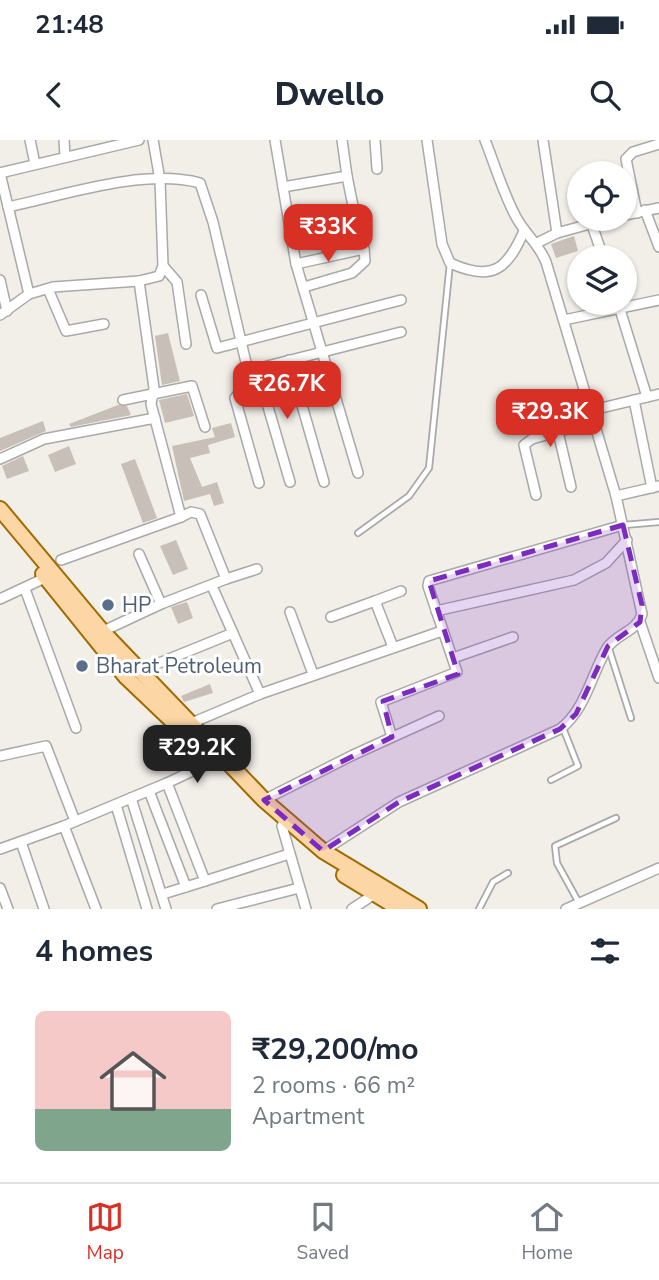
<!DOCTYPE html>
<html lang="en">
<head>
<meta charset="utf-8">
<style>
  :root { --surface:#fff; --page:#f6f6f7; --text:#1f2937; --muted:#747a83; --line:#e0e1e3; --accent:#d93025 }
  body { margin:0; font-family:"Nunito Sans",sans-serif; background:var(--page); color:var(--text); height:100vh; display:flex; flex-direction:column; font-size:26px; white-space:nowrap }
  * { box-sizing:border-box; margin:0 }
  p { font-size:23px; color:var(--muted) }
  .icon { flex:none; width:38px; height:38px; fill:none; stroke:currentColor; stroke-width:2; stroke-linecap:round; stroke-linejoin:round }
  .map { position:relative; height:769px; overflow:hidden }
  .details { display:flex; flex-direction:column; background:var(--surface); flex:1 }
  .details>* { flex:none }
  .tools { position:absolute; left:567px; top:21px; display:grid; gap:14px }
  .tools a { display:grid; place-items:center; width:70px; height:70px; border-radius:50%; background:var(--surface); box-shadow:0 2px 5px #0004; font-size:35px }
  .price { position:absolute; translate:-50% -60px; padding:0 16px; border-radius:14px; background:var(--accent); color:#fff; font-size:23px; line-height:46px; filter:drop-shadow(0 2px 4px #0008) }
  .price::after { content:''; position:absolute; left:50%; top:42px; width:21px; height:16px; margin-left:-10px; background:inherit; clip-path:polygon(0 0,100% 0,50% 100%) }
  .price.on { background:#222; color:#fff }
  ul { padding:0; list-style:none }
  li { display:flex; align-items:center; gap:21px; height:175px; padding:0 35px }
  li span { display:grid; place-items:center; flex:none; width:196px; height:140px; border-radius:10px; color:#555 }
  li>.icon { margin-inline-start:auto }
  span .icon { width:84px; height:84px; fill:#fffc; stroke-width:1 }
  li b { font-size:30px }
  h2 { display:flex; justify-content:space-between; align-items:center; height:84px; padding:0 35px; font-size:30px }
  .status { display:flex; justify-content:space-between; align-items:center; height:49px; padding:0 35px; background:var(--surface); direction:ltr }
  .status svg { height:19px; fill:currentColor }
  header { display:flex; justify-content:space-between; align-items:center; height:91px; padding:0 35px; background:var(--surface); font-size:32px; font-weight:800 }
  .menu { display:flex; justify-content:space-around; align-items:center; height:98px; border-top:2px solid var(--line); background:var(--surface); font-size:19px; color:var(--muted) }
  .menu a { display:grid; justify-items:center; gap:4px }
  .menu .on { color:var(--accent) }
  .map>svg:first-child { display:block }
</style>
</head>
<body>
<div class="status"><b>21:48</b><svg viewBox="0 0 49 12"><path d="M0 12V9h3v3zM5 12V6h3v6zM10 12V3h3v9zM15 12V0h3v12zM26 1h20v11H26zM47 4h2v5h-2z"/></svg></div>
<header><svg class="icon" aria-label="back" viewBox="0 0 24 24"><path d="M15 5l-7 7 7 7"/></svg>Dwello<svg class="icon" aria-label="search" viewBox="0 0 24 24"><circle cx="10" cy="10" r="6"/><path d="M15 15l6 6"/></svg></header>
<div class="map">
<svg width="659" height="769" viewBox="0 0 659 769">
  <rect width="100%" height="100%" fill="#f2efe9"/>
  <g fill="#c7bfb8">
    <polygon points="574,96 578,111 556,118 551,104"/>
    <polygon points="168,193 180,241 162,245 155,196"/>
    <polygon points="187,254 194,276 165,283 159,260"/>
    <polygon points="118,265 127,266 131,275 71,287 69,284"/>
    <polygon points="43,281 46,291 0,311 0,298"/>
    <polygon points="231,283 235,297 208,305 210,313 190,318 202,347 217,342 224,363 214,366 210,354 184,361 172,306 215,297 212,288"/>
    <polygon points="69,306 76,324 55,332 48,315"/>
    <polygon points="23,316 29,331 7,339 2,326"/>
    <polygon points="135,319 157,378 143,383 121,324"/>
    <polygon points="176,400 188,429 173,435 160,406"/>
    <polygon points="187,462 193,478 178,484 171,467"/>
    <polygon points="210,544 213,553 184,562 181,556"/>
  </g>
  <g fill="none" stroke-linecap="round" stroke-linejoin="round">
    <defs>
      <g id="lane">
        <polyline points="624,385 659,382"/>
        <polyline points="358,393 409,356 429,328 450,123"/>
        <polyline points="609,509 631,578"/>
        <polyline points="551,640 578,626 563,588"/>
        <polyline points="579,763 557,723 555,706 616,678"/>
        <polyline points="479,769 493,742 508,733"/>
      </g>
      <g id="street">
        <polyline points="30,0 35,24"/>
        <polyline points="64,0 65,16"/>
        <polyline points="275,0 296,124 358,333"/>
        <polyline points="342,0 347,36"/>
        <polyline points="375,0 377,29"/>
        <path d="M427,0L442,104L450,123C492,142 507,130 524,91"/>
        <polyline points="543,0 557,93"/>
        <polyline points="0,33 139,0"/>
        <polyline points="0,33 29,154"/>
        <polyline points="283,47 347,36 355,76 291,90"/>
        <path d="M8,67C65,55 143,28 200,43L213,82L248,231L401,192"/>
        <polyline points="645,70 659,107"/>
        <polyline points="637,73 626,19 633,12 659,4"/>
        <polyline points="625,75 659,68"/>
        <polyline points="591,82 603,117"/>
        <polyline points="537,103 557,93 608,79"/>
        <polyline points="296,124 364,109 355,76"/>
        <polyline points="163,126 177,142 186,204"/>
        <polyline points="0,140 7,171"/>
        <polyline points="304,147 352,133 365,121 364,109"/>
        <polyline points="48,149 66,191 104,184"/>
        <polyline points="201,155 217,208 401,160"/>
        <polyline points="618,163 647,257"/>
        <polyline points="0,175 29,154 53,147 139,141 159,136 163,126 160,40 153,0"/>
        <polyline points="564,180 659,160"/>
        <polyline points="289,220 324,342"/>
        <polyline points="257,229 290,342"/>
        <polyline points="248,231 242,235 243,248 235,258 259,343"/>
        <polyline points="123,260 192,246 205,287"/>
        <polyline points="634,260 652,348"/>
        <polyline points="593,270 659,254"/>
        <polyline points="558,292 571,347"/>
        <polyline points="0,319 44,299 155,278"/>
        <polyline points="536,355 524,305 532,299 596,281"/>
        <polyline points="616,356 659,346"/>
        <polyline points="139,414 161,464"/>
        <polyline points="61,420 181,377"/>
        <polyline points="226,439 257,429"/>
        <polyline points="212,446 260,554 442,491"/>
        <polyline points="25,449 76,588"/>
        <polyline points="0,459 49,436"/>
        <polyline points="375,461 401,451"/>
        <polyline points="436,471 574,440 606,423 627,400"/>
        <polyline points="290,472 313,534"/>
        <polyline points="331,477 375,461 393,507"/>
        <polyline points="640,482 659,538"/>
        <polyline points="99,493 161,464 226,439 200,374 191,372 181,377 151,264 154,248 139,141"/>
        <polyline points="453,518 513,497"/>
        <polyline points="137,532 233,493"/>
        <polyline points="187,585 260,554"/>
        <polyline points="392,597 381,562 457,532 428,446 429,441 623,385"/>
        <polyline points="0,616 46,606 75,681"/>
        <polyline points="167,643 222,617"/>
        <polyline points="149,651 186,747"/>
        <polyline points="131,658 167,643 205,741 289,714"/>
        <polyline points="264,660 353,615 439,576"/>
        <polyline points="116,665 147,769"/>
        <polyline points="285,678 282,686 306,769"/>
        <polyline points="21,702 44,769"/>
        <polyline points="0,709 64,686"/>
        <path d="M323,711L399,662L560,589C586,569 591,535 607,508C617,493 637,492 642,474L616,356L546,122C539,104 525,94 516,77C503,53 495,25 485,0"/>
        <polyline points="0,748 8,769"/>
        <polyline points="163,754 205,741"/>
        <polyline points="96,769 64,686 131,658 166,769"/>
        <polyline points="217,769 299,748"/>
        <polyline points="352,769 373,755"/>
        <polyline points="566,769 659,728"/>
      </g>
      <g id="primary">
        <polyline points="0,369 102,491 264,660 323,711 419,769"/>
        <polyline points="43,434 126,537 190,598"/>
        <polyline points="344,735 398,768"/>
      </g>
    </defs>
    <use href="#lane" stroke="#a9a9a9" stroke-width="8"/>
    <use href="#street" stroke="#a9a9a9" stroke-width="12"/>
    <use href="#primary" stroke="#a06b00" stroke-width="18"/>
    <use href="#lane" stroke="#fff" stroke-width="4.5"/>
    <use href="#street" stroke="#fff" stroke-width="9"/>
    <use href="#primary" stroke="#fcd6a4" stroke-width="14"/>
  </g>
  <path fill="#7b2cbf" fill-opacity="0.2" stroke="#7b2cbf" stroke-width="5" stroke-dasharray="14 9" stroke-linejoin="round" d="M623,385L642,465L640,482L608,506L576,574L560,589L399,662L323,711L264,660L392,597L383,561L458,534L429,441Z"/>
  <g fill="#5c6f8a" stroke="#fff" stroke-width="2.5">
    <circle cx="108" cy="465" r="7"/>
    <circle cx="82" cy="526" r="7"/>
  </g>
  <g text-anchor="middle" stroke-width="6" stroke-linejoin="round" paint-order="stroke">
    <g font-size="21" fill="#4e5e75" stroke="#fff" text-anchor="start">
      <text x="122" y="472">HP</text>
      <text x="96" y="533">Bharat Petroleum</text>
    </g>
  </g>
</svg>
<div class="tools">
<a><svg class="icon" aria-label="locate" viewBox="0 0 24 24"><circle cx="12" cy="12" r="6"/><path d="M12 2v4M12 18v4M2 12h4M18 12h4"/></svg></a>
<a><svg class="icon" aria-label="layers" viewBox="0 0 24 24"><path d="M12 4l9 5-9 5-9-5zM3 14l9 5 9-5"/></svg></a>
</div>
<b class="price" style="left:328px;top:124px">₹33K</b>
<b class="price" style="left:287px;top:281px">₹26.7K</b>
<b class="price" style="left:550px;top:309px">₹29.3K</b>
<b class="price on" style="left:197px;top:645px">₹29.2K</b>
</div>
<section class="details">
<h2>4 homes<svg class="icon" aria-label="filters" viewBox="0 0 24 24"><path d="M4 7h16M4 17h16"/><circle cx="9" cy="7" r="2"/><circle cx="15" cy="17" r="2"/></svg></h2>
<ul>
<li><span style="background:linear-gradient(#f6c9c9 70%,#7fa58c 0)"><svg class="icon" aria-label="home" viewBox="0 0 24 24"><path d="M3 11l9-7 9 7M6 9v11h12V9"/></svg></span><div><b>₹29,200/mo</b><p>2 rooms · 66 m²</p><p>Apartment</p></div></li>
</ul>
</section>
<nav class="menu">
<a class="on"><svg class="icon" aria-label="map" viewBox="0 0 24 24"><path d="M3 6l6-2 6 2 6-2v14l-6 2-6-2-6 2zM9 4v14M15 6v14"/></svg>Map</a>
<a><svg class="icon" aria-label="saved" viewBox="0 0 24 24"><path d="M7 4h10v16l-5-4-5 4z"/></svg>Saved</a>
<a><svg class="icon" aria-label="home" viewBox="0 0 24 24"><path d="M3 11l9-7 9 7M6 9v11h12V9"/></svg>Home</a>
</nav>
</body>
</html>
